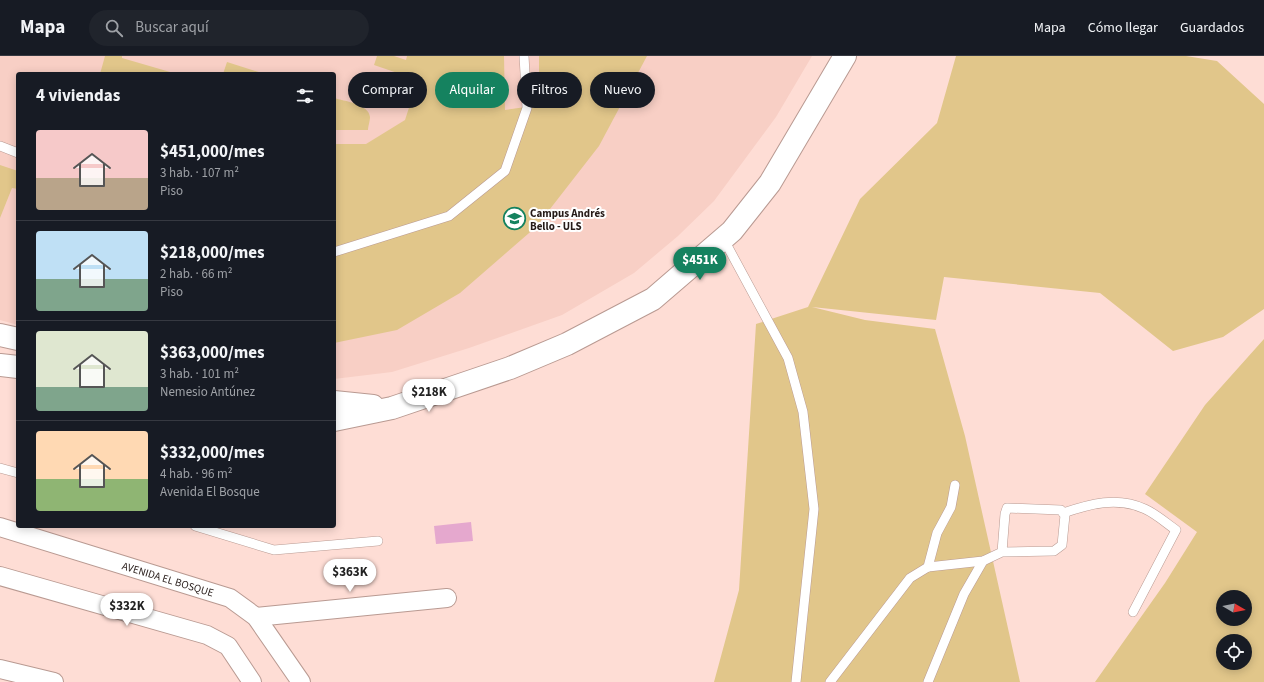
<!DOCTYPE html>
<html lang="es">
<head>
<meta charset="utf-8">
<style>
  :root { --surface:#171b24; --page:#20242c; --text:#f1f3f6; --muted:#9ea1a6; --line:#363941; --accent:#15825f }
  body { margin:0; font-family:"Source Sans 3",sans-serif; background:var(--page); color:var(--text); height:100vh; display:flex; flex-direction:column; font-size:15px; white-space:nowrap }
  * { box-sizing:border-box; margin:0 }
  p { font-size:13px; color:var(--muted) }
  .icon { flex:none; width:22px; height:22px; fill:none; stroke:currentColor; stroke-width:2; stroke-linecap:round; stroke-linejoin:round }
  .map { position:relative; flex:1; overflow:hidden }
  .sheet { position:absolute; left:16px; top:16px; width:320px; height:456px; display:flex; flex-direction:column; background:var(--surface); border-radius:4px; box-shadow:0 2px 10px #0003 }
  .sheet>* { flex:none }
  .hud { position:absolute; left:348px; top:16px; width:380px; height:36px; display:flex; gap:8px }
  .needle { width:26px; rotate:100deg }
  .fabs { position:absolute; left:1216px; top:534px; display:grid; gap:8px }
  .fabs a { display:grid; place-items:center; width:36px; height:36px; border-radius:50%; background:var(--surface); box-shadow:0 2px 10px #0003; font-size:20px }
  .price { position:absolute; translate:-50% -34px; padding:0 9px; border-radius:14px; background:#fff; color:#222; font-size:13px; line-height:26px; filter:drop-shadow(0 1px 2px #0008) }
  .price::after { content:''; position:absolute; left:50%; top:24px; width:12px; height:9px; margin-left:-6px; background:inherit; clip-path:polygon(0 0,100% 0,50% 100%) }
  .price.selected { background:var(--accent); color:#fff }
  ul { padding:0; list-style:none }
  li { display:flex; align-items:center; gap:12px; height:100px; padding:0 20px }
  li+li { border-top:1px solid var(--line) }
  li span { display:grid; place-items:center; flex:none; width:112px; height:80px; border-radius:4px; color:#555 }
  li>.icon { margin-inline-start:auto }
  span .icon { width:48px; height:48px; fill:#fffc; stroke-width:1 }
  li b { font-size:17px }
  h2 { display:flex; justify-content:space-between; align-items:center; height:48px; padding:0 20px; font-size:17px }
  .pill { padding:0 14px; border-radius:18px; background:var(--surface); box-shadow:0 2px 10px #0003; font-size:14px; line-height:36px }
  .pill.selected { background:var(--accent); color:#fff }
  header { display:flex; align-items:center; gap:24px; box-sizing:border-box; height:56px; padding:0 20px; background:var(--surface); border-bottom:1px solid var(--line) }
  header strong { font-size:19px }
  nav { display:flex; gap:22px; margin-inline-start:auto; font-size:14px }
  .search { width:280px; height:36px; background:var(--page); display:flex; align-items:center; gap:10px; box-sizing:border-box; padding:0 14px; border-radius:22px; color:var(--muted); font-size:15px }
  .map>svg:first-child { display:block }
</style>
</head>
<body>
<header>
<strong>Mapa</strong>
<div class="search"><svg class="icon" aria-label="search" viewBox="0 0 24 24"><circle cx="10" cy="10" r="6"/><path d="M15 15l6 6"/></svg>Buscar aquí</div>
<nav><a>Mapa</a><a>Cómo llegar</a><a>Guardados</a></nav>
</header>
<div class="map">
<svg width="1264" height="626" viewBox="0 0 1264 626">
  <rect width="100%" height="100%" fill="#feddd5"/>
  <polygon fill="#f8cfc5" points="0,0 812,0 776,61 714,145 678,180 634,217 562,259 469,292 392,316 334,323 334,18 18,18 18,269 0,264"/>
  <g fill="#e1c68a" fill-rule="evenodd">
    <polygon points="105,0 122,0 122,2 177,18 100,18"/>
    <polygon points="377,0 394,0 406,4 407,0 504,0 505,54 539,49 539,0 647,0 599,90 536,171 460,237 397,274 334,287 334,88 366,88 405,64 418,24 374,9"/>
    <polygon points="956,0 1186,0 1217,5 1264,48 1264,253 1223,281 1173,295 1100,237 944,221 936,264 812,251 865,264 935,273 965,380 1020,626 714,626 739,534 756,268 808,251 860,143 937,67"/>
    <polygon points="227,6 265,18 223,18"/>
    <path d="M334,42C344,45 369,48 370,61C370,65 368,71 368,74H334Z"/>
    <polygon points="0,109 18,115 18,133 12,132 0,162"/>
    <path d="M1264,283V626H1095L1165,527L1197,476L1145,438L1205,349ZM1223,541H1245V563H1223ZM1223,585H1245V607H1223Z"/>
  </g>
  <polygon fill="#e5a8ce" points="471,466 473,485 436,488 434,470"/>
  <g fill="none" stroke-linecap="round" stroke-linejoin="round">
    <defs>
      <g id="lane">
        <polyline points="0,90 18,97"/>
        <polyline points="723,182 788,302 803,356 814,453 796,626"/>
        <polyline points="334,196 449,160 505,115 527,52 524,0"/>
        <polyline points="0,412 18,417"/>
        <path d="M1063,457C1090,448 1117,440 1145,453C1156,458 1166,467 1176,474L1133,556"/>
        <polyline points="195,470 274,494 378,485"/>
        <polyline points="928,511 937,477 951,451 955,429"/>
        <polyline points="830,626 910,522 928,511 983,505 1002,496 1054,495 1062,489 1065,459 1061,454 1007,452 1005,458 1002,496"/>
        <polyline points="928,626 964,538 983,505"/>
      </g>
      <g id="street">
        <polyline points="0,471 230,542 256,561 301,626"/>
        <polyline points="0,520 207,579 228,590 252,626"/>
        <polyline points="256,561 447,542"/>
        <polyline points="0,613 54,626"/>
      </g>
      <g id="secondary">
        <polyline points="0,279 18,283"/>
        <polyline points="0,309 18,311"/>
        <polyline points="334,346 373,350"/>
        <polyline points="334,364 392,352 510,312 567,288 653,243 732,175 770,127 845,0"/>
      </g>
    </defs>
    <use href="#lane" stroke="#b99a92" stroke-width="10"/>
    <use href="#street" stroke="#b99a92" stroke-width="20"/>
    <use href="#secondary" stroke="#b99a92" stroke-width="24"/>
    <use href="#lane" stroke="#fff" stroke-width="9"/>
    <use href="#street" stroke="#fff" stroke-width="18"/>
    <use href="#secondary" stroke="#fff" stroke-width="22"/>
  </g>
  <defs>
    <symbol id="university-ring" viewBox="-11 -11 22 22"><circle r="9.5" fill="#fff" stroke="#15825f" stroke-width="1.5"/><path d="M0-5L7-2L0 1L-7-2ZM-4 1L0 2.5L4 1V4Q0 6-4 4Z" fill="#15825f"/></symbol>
  </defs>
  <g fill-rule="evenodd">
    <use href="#university-ring" x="502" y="150" width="25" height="25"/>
  </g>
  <g text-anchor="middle" stroke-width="4" stroke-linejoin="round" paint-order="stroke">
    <g font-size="11" font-weight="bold" fill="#261b18" stroke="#fff" text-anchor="start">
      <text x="530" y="161">Campus Andrés<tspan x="530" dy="13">Bello - ULS</tspan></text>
    </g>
    <g font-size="11" fill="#261b18" stroke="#fff">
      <text transform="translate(168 523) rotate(17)" y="4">AVENIDA EL BOSQUE</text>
    </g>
  </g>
</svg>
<div class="fabs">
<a><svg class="needle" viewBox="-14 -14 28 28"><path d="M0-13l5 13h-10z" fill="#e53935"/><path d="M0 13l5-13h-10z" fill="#9ea1a6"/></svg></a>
<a><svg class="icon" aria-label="locate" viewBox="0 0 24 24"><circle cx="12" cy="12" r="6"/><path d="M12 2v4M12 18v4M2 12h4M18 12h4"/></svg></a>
</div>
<b class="price selected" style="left:700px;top:225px">$451K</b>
<b class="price" style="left:429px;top:357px">$218K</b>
<b class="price" style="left:350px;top:537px">$363K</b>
<b class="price" style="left:127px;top:571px">$332K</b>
<div class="hud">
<a class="pill">Comprar</a>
<a class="pill selected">Alquilar</a>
<a class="pill">Filtros</a>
<a class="pill">Nuevo</a>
</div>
<section class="sheet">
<h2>4 viviendas<svg class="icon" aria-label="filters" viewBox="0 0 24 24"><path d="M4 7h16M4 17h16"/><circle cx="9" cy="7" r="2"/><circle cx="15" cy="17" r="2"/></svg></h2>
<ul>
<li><span style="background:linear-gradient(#f6c9c9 60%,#b9a48a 0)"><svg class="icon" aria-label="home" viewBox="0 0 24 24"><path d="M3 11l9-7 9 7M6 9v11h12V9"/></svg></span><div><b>$451,000/mes</b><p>3 hab. · 107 m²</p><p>Piso</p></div></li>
<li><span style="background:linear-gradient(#bfe0f5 60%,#7fa58c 0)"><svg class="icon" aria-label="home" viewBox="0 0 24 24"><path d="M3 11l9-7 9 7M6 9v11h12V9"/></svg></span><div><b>$218,000/mes</b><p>2 hab. · 66 m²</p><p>Piso</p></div></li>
<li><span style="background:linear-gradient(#dfe7d0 70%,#7fa58c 0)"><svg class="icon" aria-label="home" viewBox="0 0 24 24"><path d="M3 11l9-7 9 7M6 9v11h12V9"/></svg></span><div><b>$363,000/mes</b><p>3 hab. · 101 m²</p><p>Nemesio Antúnez</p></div></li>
<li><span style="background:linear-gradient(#ffd9b3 60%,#8fb573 0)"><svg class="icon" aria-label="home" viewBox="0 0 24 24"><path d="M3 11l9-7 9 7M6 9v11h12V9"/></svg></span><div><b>$332,000/mes</b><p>4 hab. · 96 m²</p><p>Avenida El Bosque</p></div></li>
</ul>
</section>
</div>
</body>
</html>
